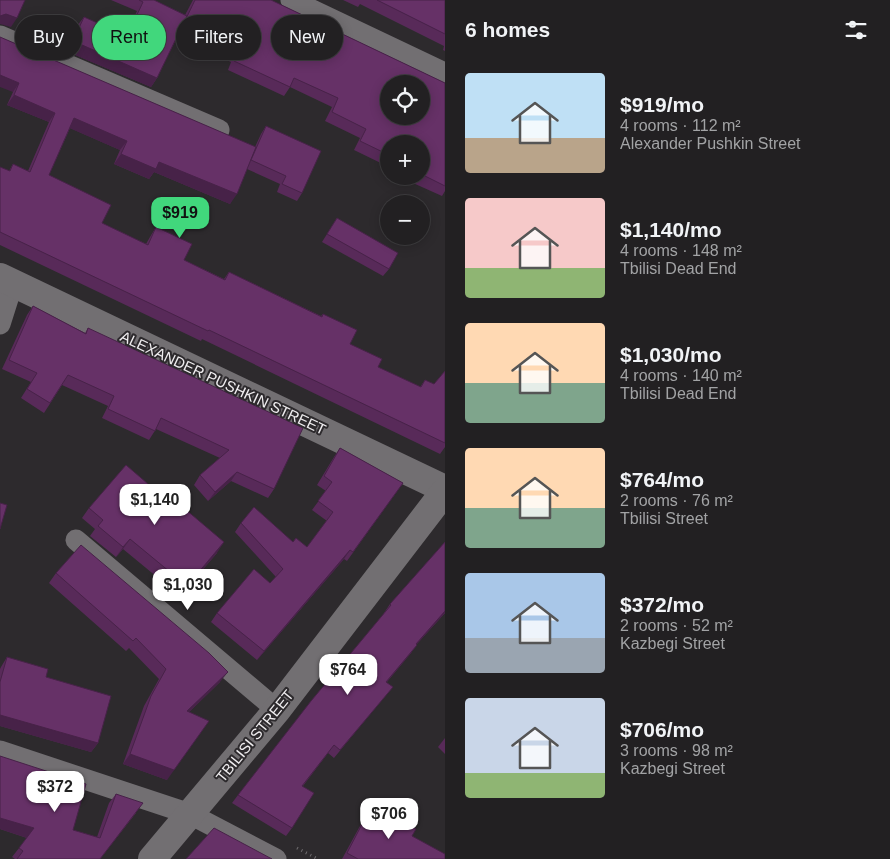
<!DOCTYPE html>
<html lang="en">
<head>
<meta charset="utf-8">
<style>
  :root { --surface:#222022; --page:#2a282a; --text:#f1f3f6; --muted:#a2a3a5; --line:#3f3e40; --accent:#41d77c }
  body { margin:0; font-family:Arial,sans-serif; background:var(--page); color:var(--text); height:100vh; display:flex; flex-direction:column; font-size:19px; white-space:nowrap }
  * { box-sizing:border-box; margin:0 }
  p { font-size:16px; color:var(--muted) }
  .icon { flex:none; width:28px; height:28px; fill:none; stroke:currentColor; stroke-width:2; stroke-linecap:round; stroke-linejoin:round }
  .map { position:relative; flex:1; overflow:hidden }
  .panel { display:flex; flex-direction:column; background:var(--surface); width:445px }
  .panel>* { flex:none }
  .guide { position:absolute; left:15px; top:15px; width:355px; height:45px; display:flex; gap:10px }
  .buttons { position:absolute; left:380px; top:75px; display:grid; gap:10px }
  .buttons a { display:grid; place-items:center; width:50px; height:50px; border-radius:50%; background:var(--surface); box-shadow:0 2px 12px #0003,0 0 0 1px var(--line); font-size:25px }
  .price { position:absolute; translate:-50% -42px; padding:0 11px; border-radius:10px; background:#fff; color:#222; font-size:16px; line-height:32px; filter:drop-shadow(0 1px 2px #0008) }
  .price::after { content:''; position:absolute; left:50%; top:30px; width:15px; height:11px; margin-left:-8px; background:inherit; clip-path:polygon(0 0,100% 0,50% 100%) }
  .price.on { background:var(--accent); color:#111 }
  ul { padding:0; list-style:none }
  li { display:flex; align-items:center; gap:15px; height:125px; padding:0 20px }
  li span { display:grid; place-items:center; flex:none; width:140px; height:100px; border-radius:5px; color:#555 }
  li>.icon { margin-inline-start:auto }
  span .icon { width:60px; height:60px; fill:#fffc; stroke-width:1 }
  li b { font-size:21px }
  h2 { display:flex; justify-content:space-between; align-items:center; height:60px; padding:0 20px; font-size:21px }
  .tag { padding:0 18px; border-radius:22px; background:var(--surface); box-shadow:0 2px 12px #0003,0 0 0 1px var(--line); font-size:18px; line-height:45px }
  .tag.on { background:var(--accent); color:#111 }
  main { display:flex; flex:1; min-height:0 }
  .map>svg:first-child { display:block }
</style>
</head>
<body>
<main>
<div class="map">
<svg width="445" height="859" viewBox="0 0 445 859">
  <rect width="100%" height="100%" fill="#2d2a2d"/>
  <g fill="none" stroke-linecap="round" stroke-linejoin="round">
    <polyline stroke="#6f6c6f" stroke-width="3" stroke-dasharray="1 4" stroke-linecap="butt" points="297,848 318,859"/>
    <g stroke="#726f72" stroke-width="21">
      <polyline points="291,0 445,73"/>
      <polyline points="0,36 219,130"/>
      <polyline points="0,324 13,283"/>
      <polyline points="76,540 277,710"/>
      <polyline points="0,751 190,814 276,859"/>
    </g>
    <g stroke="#726f72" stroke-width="28">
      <polyline points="0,277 445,489"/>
      <polyline points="152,859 277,710 445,491"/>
    </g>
  </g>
  <g fill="#582a59">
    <polygon points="111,0 154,0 185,15 193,0 271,0 445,83 445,191 442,196 413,183 415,179 409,176 421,176 421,144 389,144 389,167 354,150 360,138 325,121 332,107 290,87 284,96 228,70 231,62 177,37 157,78 151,87 66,51 77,26 84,17 125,36 137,11"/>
    <polygon points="343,0 445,0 445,51 443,50 444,46 360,4 358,7"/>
    <polygon points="2,38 255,147 261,134 266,126 302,193 297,201 277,192 280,184 247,169 230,204 154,172 149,179 114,164 120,150 70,128 49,175 102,223 146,244 150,237 156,227 184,260 224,279 229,272 321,316 323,314 350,344 378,367 420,387 425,380 434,384 445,371 445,447 440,454 202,339 201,341 0,245 0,167 9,171 13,164 28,171 49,122 7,105 13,92"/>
    <polygon points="337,218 389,269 383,276 322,242"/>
    <polygon points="33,306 85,333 88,328 274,489 268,498 231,481 208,501 194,485 200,475 220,458 156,429 149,440 102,418 108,406 62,385 44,413 21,398 31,382 2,369 27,315"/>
    <polygon points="340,448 403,483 347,561 344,559 257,660 211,622 217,613 270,583 276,577 235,532 241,523 307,547 327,521 312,510 326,491 317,485 334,457"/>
    <polygon points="89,508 217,553 180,596 123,549 116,557 90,536 95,529 82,518"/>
    <polygon points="445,542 445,613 416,645 411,653 387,682 386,695 334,758 328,753 303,786 292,828 286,836 232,803 238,795 384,614 384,613 390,604"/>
    <polygon points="56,573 220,682 189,712 167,780 123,764 144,706 159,679 129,648 126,651 49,583"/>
    <polygon points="7,657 46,677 98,743 91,752 0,726 0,669 1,667"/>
    <polygon points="445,738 445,754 438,747"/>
    <polygon points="0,756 73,830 97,837 109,803 116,794 136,813 100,859 15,859 12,857 27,838 0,829"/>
    <polygon points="372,805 412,836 445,859 342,859 366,815"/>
  </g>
  <g fill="#472248">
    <polygon points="6,14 17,18 11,27 0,24 0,16"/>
    <polygon points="73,41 157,78 151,87 66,51"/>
    <polygon points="0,75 19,83 13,92 0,87"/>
    <polygon points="14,95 55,113 49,122 7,105"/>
    <polygon points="74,118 127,141 120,150 67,127"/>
    <polygon points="121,154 159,162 237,194 230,204 154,172 149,179 114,164"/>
    <polygon points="237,472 231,481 208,501 215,492"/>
    <polygon points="130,539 123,549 116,557 123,547"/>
    <polygon points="224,542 217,553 180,596 187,586"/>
    <polygon points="350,550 344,559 257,660 264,651"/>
    <polygon points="445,611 445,613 416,645 411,653 380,690 416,644"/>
    <polygon points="228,672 220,682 180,721 187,711"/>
    <polygon points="0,715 98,743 91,752 0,726"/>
    <polygon points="209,721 167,780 123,764 130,754"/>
    <polygon points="0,818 34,828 27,838 0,829"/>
  </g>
  <g fill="#663167" stroke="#472248" fill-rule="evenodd">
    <polygon points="0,0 25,0 17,18 6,14 0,16"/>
    <polygon points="139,0 154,0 187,16 157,78 73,41 84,17 127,36 143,2"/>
    <path d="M195,0H271L445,83V186L421,174V144H389V155L360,141L366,129L332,112L338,98L294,78L290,87L234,61L237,53L182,27ZM389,84H421V116H389Z"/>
    <polygon points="377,0 445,0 445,34"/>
    <polygon points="0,37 256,147 237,194 159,162 156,169 121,154 127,141 74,118 49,175 111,205 102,223 148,245 156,227 192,244 184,260 225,280 229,272 322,317 323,314 357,330 350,344 382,359 378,367 421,387 425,380 434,384 445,371 445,443 209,330 208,331 0,232 0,167 10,171 13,164 30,172 55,113 14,95 19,83 0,75"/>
    <polygon points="266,126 321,151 302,193 282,184 286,176 251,160"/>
    <polygon points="337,218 398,253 389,269 327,234"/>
    <polygon points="33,306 86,334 88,328 303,428 274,489 237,472 215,492 200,475 229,450 161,418 155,431 108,409 114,396 68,375 50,403 27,389 37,373 9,360"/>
    <polygon points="340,448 403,483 353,552 350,550 264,651 217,613 254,569 270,583 283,569 241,523 254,507 293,542 296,538 307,547 333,512 318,501 332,482 324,476"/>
    <polygon points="126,465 162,496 165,492 224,542 187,586 130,539 123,547 98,526 103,520 89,508"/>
    <polygon points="0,503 7,505 0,529"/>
    <polygon points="445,542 445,611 416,644 417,645 386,682 393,687 340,750 334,745 302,786 314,793 292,828 238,795 311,701 391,605 390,604"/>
    <polygon points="81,545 209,653 228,672 187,711 209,721 174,770 130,754 151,696 166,669 136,638 133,641 56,573"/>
    <polygon points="7,657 48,669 46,677 111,696 98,743 0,715 0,682"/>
    <polygon points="0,756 86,784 73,830 100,838 116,794 143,803 100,859 17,859 23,851 19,848 34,828 0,818"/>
    <polygon points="372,805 416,829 412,836 445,854 445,859 358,859 347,853"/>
    <polygon points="214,828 272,859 186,859"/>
  </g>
  <g text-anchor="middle" stroke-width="4" stroke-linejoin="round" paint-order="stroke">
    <g font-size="15" fill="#f0eef0" stroke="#2d2a2d">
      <text transform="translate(223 383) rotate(25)" y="5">ALEXANDER PUSHKIN STREET</text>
      <text transform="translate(255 736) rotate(-51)" y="5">TBILISI STREET</text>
    </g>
  </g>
</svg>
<div class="buttons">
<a><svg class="icon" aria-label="locate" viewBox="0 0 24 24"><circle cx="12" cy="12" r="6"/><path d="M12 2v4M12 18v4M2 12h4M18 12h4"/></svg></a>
<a>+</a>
<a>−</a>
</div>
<b class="price on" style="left:180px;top:239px">$919</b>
<b class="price" style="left:155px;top:526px">$1,140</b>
<b class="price" style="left:188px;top:611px">$1,030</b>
<b class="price" style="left:348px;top:696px">$764</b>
<b class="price" style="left:55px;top:813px">$372</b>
<b class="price" style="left:389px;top:840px">$706</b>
<div class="guide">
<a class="tag">Buy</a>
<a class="tag on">Rent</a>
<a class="tag">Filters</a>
<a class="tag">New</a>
</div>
</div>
<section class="panel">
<h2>6 homes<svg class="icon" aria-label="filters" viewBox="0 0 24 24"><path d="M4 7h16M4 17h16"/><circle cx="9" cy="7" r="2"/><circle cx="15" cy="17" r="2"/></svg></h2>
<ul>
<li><span style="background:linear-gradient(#bfe0f5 65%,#b9a48a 0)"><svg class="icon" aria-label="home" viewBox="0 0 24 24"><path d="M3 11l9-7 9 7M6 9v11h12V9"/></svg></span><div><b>$919/mo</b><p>4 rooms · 112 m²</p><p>Alexander Pushkin Street</p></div></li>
<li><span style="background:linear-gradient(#f6c9c9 70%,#8fb573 0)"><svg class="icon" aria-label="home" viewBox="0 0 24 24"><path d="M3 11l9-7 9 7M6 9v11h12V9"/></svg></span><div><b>$1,140/mo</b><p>4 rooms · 148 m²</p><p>Tbilisi Dead End</p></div></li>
<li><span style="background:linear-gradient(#ffd9b3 60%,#7fa58c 0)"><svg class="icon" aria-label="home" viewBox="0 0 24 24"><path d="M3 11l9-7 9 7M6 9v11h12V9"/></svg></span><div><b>$1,030/mo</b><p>4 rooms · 140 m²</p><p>Tbilisi Dead End</p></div></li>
<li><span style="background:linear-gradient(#ffd9b3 60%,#7fa58c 0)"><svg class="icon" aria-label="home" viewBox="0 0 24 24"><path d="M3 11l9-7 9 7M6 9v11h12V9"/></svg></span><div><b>$764/mo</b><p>2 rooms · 76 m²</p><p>Tbilisi Street</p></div></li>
<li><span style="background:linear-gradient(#a9c7e8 65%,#9aa5b1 0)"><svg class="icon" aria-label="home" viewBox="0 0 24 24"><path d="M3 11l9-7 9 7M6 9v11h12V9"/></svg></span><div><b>$372/mo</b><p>2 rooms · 52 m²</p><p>Kazbegi Street</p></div></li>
<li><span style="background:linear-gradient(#c9d6e8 75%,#8fb573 0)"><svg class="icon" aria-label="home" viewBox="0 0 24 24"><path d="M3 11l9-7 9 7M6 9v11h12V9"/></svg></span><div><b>$706/mo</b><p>3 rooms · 98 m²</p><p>Kazbegi Street</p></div></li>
</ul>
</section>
</main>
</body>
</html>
